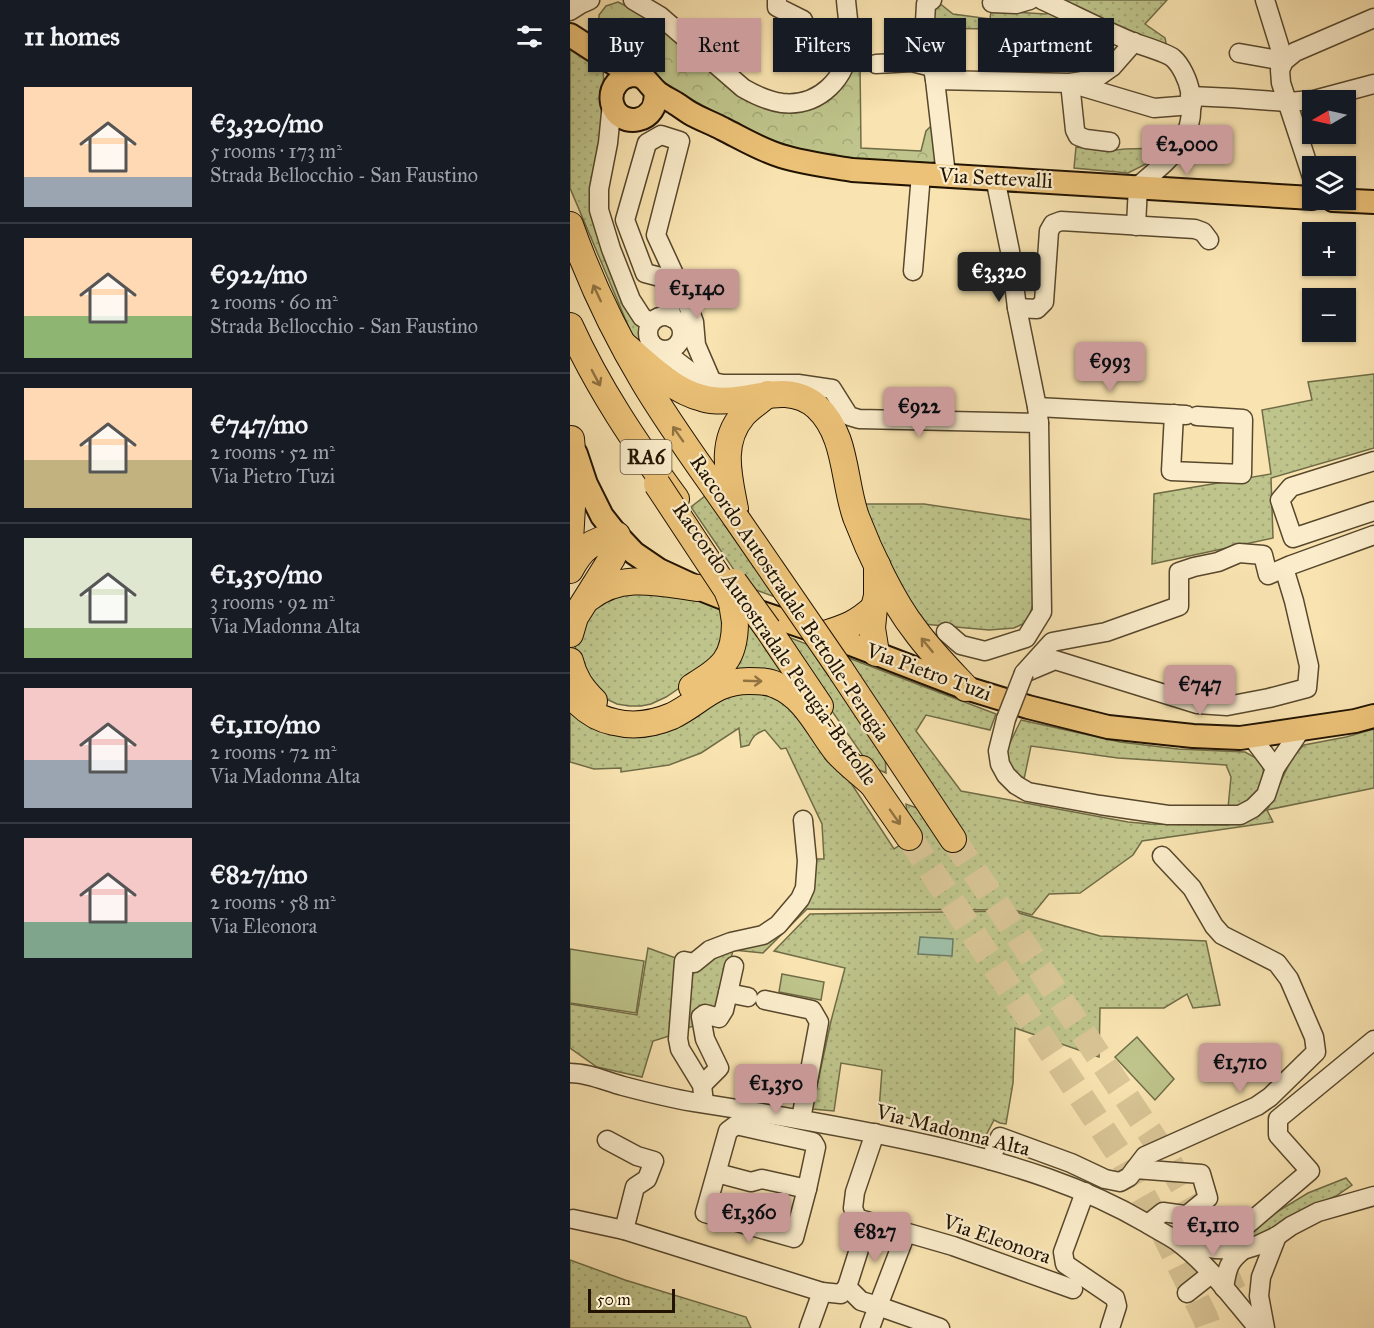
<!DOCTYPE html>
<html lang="en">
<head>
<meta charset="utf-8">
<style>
  :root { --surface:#171b24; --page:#242831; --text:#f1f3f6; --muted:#9ea1a6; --line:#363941; --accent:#c59692 }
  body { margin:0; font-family:"IM FELL Great Primer",serif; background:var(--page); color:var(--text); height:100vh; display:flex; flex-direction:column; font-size:22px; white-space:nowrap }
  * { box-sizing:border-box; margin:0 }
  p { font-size:20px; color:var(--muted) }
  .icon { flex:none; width:33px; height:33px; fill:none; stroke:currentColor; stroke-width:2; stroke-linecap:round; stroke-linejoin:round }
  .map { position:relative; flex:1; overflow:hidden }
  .panel { display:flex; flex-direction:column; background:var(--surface); width:570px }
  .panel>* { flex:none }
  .banner { position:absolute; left:18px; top:18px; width:570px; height:54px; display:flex; gap:12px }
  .needle { width:39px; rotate:261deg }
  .buttons { position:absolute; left:732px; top:90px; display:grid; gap:12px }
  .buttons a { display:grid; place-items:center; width:54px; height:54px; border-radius:0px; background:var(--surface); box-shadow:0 2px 4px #0004; font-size:30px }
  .scale { position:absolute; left:18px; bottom:15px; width:87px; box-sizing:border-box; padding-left:6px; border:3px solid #211300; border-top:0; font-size:16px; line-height:21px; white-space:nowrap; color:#211300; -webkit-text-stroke:4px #fbedcc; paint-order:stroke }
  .price { position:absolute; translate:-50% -51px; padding:0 14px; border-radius:6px; background:var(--accent); color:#111; font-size:20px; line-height:39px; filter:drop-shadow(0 2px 3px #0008) }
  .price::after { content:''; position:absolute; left:50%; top:36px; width:18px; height:14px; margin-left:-9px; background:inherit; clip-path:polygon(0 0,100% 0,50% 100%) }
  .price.current { background:#222; color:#fff }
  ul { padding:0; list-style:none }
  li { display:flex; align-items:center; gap:18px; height:150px; padding:0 24px }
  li+li { border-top:2px solid var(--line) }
  li span { display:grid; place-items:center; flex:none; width:168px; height:120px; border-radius:0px; color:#555 }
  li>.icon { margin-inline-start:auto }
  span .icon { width:72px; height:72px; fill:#fffc; stroke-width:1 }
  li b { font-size:26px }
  h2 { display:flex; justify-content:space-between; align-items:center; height:72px; padding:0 24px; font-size:26px }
  .tag { padding:0 21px; border-radius:0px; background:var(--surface); box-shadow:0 2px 4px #0004; font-size:21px; line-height:54px }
  .tag.current { background:var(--accent); color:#111 }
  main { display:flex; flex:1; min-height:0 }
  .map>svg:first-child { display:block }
</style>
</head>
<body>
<main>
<section class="panel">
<h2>11 homes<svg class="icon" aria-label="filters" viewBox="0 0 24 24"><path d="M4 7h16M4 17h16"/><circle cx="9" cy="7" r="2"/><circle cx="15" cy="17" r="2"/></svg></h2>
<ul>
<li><span style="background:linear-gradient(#ffd9b3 75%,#9aa5b1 0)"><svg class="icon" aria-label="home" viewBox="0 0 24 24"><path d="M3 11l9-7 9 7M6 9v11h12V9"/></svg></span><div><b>€3,320/mo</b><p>5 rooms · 173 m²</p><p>Strada Bellocchio - San Faustino</p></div></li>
<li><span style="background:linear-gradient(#ffd9b3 65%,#8fb573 0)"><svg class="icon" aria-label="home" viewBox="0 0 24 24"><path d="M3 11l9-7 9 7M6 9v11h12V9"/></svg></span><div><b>€922/mo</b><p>2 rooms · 60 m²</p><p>Strada Bellocchio - San Faustino</p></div></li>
<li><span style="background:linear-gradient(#ffd9b3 60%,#c2b280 0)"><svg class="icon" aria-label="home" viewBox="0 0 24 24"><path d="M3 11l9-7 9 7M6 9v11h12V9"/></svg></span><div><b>€747/mo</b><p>2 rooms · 52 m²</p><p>Via Pietro Tuzi</p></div></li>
<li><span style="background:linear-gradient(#dfe7d0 75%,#8fb573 0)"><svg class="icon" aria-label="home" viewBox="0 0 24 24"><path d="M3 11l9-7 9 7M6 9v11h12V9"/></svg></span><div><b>€1,350/mo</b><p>3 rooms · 92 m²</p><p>Via Madonna Alta</p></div></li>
<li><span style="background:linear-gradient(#f6c9c9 60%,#9aa5b1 0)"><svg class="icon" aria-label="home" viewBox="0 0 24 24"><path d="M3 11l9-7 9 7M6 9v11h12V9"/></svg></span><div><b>€1,110/mo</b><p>2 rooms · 72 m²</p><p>Via Madonna Alta</p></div></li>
<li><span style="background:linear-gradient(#f6c9c9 70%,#7fa58c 0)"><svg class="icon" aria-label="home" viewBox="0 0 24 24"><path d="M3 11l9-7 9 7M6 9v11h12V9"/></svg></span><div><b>€827/mo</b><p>2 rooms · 58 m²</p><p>Via Eleonora</p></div></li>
</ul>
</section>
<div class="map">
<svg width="804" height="1328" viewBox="0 0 804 1328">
  <defs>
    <pattern id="green-dots" width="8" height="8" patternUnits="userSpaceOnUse" patternTransform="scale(1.5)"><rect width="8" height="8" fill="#bec48b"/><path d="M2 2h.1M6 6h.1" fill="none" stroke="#a3a876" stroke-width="1.8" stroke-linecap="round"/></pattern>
    <pattern id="forest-crowns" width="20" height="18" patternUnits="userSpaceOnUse" patternTransform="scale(1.5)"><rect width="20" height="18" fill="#bec48b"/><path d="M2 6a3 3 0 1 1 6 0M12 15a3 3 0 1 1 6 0" fill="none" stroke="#a3a876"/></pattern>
  </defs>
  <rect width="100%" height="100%" fill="#f9e4b1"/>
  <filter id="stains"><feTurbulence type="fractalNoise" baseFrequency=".00333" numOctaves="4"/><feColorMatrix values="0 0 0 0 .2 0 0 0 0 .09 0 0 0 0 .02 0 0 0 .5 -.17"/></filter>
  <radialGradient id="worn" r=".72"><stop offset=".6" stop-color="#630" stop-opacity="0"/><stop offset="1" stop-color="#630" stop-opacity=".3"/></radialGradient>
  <g fill="url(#green-dots)" stroke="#706c46" stroke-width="1.5">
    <polygon points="494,0 597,0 575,24 595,38 597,48 545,27"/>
    <polygon points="368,2 383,14 420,19 421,11 476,14 482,12 519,32 518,41 510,40 480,30 362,28 361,7"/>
    <polygon points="0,47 33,67 34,89 32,109 35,113 22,194 63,316 73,329 75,346 109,368 126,392 65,342 0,188"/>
    <polygon points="506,147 537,151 555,149 593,148 580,162 558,173 504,168"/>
    <polygon points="804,374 804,448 701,478 703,538 582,564 584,494 701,474 692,410 742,400 738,382"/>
    <polygon points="135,496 208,598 175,586 121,507"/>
    <polygon points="292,504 354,504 462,520 466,596 457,622 444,628 419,630 353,624 314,557"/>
    <polygon points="71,586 153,606 156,643 130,674 96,697 81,704 71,706 59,706 47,704 32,697 6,657 5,640 15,611"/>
    <path d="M173,616L177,617L221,680L220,683C214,682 209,679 203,677C189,673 171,673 157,678C145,681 136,689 126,696C117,702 108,709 98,713C73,726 42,723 19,706C10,699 0,688 0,676C18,713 60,728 97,709C106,705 115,698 124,692C140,682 156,673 165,656C169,650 172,641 172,634C173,628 171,622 173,616Z"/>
    <polygon points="208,633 239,645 315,754 316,773 300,766"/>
    <path d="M276,657L426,714L420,730L356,715L346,731L391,791L558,822L580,824L658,825L697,810L723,756L734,745L776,737L804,729V788L697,810L703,822L572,841L563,855L510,893L479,894L462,915L444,910L237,909L193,953L163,950L149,1012C134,1009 126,1008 126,1025L115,1029C117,1013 117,993 121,978C130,948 171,944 196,938C209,932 234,906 238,892C241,882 241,870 242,859H254L252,824L216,748L211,749L195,730C186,733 183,736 179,745L171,747L169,728L131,753L99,765L51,772V768L24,769L0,762V707C31,734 63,741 101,724C111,720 119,712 128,706C162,685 196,677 228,707L277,777L324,849L349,833L338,820L336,804L350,809L378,851L392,842L312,718L298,691Z"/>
    <polygon points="451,720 550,742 608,749 675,752 686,758 693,767 694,778 689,792 675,804 658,808 661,777 656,765 548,758 461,746 453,784 436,761 437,749"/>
    <polygon points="442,911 530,936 636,941 650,1005 623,1008 617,994 594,1008 530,1008 529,1057 445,1028 443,1083 436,1124 430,1123 424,1120 414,1139 309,1110 312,1070 271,1063 264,1111 242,1109 261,1021 275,968 204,951 240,914"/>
    <polygon points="78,948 114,961 108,1039 99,1036 83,1041 72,1077 27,1067 0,1048 0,1004 67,1015"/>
    <polygon points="776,1178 782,1185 766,1196 729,1212 700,1230 665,1246 609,1233 656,1241 677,1230 738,1193"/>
    <polygon points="0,1260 55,1280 176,1317 181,1328 0,1328"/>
  </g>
  <polygon fill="url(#forest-crowns)" stroke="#706c46" stroke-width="1.5" points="48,2 66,11 106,41 168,96 201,110 225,110 281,68 290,64 291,148 351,151 356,131 360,127 364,128 368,160 357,165 245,155 183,133 99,87 85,74 40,47 29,31 29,15 36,6"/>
  <g fill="#bec48b" stroke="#706c46" stroke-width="1.5">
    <polygon points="0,949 74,961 66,1013 0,1003"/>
    <polygon points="212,974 254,982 251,1000 209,992"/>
    <polygon points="567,1037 604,1079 585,1100 545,1057"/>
  </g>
  <polygon fill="#9ebfa8" stroke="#6c7a65" stroke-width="1.5" points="350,937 383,939 382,956 348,954"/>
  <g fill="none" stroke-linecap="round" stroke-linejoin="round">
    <g stroke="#d9c596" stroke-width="26" stroke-dasharray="26 13" stroke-linecap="butt">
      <polyline points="339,837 553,1160 592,1229 635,1317 639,1328"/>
      <polyline points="383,839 595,1155 635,1225 665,1295"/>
    </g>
    <defs>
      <g id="minor">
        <path d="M63,0L90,16L173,88C185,95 198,101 212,103C249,107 278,78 279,42C280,28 277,14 276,0"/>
        <polyline points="207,0 207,7 233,20"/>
        <polyline points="362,0 356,4 355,22 365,80 376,175"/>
        <path d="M472,0C503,14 533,30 565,43C574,46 597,53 603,58C611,65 618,80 620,91C628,139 601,158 568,186L566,226"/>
        <polyline points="422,3 446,4 460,0"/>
        <polyline points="0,11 11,4 20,0"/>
        <polyline points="669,53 714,61 695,0"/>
        <polyline points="306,64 342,62 362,67"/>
        <polyline points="365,80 500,83 584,108 622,105"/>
        <polyline points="620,96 663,98 717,102 744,100 804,84"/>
        <polyline points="42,103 38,143 29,189 29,210 41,249 61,300 72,317 81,323"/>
        <polyline points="540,142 516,139 508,136 505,130 500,83 525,79 542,67 564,42"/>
        <polyline points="742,177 711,83 710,70 714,61 725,52 804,18"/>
        <polyline points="343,271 351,174"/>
        <polyline points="447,308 467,309 474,302 479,231 483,224 491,221 625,229 633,232 639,240"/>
        <circle cx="95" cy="333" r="17"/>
        <polyline points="102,318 94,278 75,273 55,220 77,143 91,135 110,141 86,235 116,300 124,322 126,345 142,382"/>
        <polyline points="92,350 129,378 138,381 153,384 228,384 262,389 279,416 289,419 469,423"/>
        <polyline points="467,407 616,415"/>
        <polyline points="604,414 601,471 672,474 673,419 627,416"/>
        <polyline points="804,461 721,487 710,500 723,538 804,511"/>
        <polyline points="714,568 724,601 739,666 737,688 699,698 657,706 627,704 485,660 454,673 482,642 536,632 609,606 609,572 624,567 648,562 669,553 693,555 698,575 721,565 804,535"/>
        <polyline points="376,632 391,645 415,651 456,638 472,612 469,423 467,407 447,308 440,251 425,178"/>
        <polyline points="436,719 428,751 430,764 436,775 446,785 458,792 530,805 598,815 670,815 683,808 696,795 705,768 732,728"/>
        <polyline points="681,736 705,768"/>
        <polyline points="158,993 164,966"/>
        <polyline points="195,1000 242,1010 249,1022 231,1119"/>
        <path d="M0,1073C18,1073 35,1081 53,1086C76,1092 100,1098 123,1102C207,1115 291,1129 373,1148C444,1165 513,1186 576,1223C587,1230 598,1235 608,1242C639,1265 663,1299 688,1328"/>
        <polyline points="132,1085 149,1068 135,1039 131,1017 135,1014 149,1018 154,1010 158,993 178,997"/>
        <polyline points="134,1103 132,1085 110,1049 108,1039 114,961 124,963 140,950 161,942 193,935 208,925 230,899 235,888 237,861 233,820"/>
        <polygon points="166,1125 243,1142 246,1147 237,1189 224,1238 135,1213 158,1131"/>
        <polyline points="37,1140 67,1156 84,1161 77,1179 65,1187 54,1230 252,1292 271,1294 277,1287"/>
        <polyline points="420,1160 430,1137 501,1163 535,1179 550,1182 559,1177 575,1156 687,1106 700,1097 746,1052 744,1037 719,979 707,963 652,935 644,926 622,888 592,856"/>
        <polyline points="565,1169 631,1174 638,1198 616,1216"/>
        <polyline points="147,1173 181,1182 192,1179 237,1189"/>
        <polyline points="515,1192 493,1252 495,1264 545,1298 547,1306 540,1328"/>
        <polyline points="286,1218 383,1246 503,1289"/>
        <polyline points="3,1219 54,1230"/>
        <polyline points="578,1224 593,1212 678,1224 740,1171 708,1135 708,1119 804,1040"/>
        <polyline points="336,1233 308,1306 370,1328"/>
        <polyline points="609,1242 645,1249 673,1250 686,1246 707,1236 721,1226 748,1212 804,1196"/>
        <path d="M654,1288C657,1269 658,1262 673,1250"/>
        <polyline points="617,1293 641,1274"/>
        <polyline points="239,1328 252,1292"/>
        <polyline points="300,1328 308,1306 291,1301 277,1287 292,1240 290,1226 283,1208 285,1192 305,1133"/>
        <polyline points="695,1328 689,1296 691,1277 707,1236"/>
      </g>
      <g id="major">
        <polyline points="0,35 51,68 57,76"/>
        <path d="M85,90C91,124 48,130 42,103C39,88 50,75 65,75C76,76 78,84 86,91C91,96 99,99 105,103C110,106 115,110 120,113C130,119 142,123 153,129C171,138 191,150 211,156C234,163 258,166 282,170L742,198"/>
        <polyline points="763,200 804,202"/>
        <polyline points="6,454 16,484 32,516 47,535 64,553 89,570 128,588 186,611 255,634 396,688 458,707 538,727 623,736 670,738 785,721 804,716"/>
      </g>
      <g id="highway">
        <path d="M0,225C19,279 44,332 74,382C102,429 135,473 166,518"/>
        <path d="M0,326C28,388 66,444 106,499"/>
        <path d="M54,345C78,365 101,390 132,398C145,402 159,401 173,399C198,395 225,387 247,407C277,435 273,480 286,517C299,551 322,601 345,630C360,651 378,669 396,688"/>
        <path d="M165,509C159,477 149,443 173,415C180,407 190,401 198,394"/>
        <polyline points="0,541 4,473 1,439"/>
        <path d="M0,570C12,547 22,541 47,535L46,549L42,558L5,617L0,634"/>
        <path d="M19,598C51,572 90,583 128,588"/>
        <polyline points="198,629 250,706"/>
        <path d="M255,634C277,627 286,624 304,608"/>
        <polyline points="306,653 302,628 304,608 307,596 307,565"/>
        <path d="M0,661C4,678 12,689 24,701"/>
        <polyline points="270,669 383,839"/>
        <path d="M122,687C152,668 165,660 165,622"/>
        <path d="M0,692C11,708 25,718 44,722C64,727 83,724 102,716C131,702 143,681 179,681C188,681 198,681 206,685C236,697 248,728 267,752C277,763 290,773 301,783"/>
        <polyline points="292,769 339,837"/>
      </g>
    </defs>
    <use href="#minor" stroke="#57472c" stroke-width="21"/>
    <use href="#major" stroke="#211300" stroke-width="26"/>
    <use href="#highway" stroke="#211300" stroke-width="28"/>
    <use href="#minor" stroke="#fbedcc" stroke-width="18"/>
    <use href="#major" stroke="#ecc278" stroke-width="22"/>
    <use href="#highway" stroke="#ecc278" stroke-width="26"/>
    <defs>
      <polyline id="minor-bridge" points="436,719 454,673"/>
      <g id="highway-bridge">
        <polyline points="87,484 157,590 162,603 165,622"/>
        <polyline points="166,518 270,669"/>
        <polyline points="164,582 198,629"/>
      </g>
    </defs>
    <use href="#minor-bridge" stroke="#57472c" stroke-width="21" stroke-linecap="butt"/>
    <use href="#highway-bridge" stroke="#211300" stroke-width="28" stroke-linecap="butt"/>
    <use href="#minor-bridge" stroke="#fbedcc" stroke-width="18"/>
    <use href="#highway-bridge" stroke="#ecc278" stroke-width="26"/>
  </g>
  <defs><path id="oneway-shaft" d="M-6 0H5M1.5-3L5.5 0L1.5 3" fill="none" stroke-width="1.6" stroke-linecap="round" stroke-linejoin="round" transform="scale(1.5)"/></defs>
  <g stroke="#917342">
    <use href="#oneway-shaft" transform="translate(27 293) rotate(-115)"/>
    <use href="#oneway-shaft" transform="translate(26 378) rotate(62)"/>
    <use href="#oneway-shaft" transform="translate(108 434) rotate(-125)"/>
    <use href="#oneway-shaft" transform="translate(357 645) rotate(-129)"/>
    <use href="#oneway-shaft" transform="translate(183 681) rotate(2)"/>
    <use href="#oneway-shaft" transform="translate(325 817) rotate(55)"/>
  </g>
  <g text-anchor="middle" stroke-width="4.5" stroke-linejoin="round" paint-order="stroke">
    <rect fill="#fbedcc" stroke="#62543d" stroke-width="1.5" x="50.5" y="440" width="51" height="34" rx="4.5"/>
    <g font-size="20" font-weight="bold" fill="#211300">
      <text x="76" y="464">RA6</text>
    </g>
    <g font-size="21" fill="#211300" stroke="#fbedcc">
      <text transform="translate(426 178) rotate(3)" y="7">Via Settevalli</text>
      <text transform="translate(220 598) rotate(56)" y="7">Raccordo Autostradale Bettolle-Perugia</text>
      <text transform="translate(205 644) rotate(55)" y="7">Raccordo Autostradale Perugia-Bettolle</text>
      <text transform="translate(359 672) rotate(20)" y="7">Via Pietro Tuzi</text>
      <text transform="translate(383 1130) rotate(14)" y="7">Via Madonna Alta</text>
      <text transform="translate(427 1239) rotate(19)" y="7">Via Eleonora</text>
    </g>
  </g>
  <rect width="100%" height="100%" filter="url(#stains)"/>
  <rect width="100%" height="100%" fill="url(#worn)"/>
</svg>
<div class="buttons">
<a><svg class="needle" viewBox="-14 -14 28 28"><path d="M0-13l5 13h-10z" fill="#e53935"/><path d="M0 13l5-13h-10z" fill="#9ea1a6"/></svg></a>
<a><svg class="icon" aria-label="layers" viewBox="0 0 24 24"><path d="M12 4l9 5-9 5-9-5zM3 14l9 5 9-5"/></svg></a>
<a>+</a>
<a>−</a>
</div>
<div class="scale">50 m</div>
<b class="price" style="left:617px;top:176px">€2,000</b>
<b class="price current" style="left:429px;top:303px">€3,320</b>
<b class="price" style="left:127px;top:320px">€1,140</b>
<b class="price" style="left:540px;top:393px">€993</b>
<b class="price" style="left:349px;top:438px">€922</b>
<b class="price" style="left:630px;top:716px">€747</b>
<b class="price" style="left:670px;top:1094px">€1,710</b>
<b class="price" style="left:206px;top:1115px">€1,350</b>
<b class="price" style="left:179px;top:1244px">€1,360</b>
<b class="price" style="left:643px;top:1257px">€1,110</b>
<b class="price" style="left:305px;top:1263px">€827</b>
<div class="banner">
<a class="tag">Buy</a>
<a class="tag current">Rent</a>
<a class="tag">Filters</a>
<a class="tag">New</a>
<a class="tag">Apartment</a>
</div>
</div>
</main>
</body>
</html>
